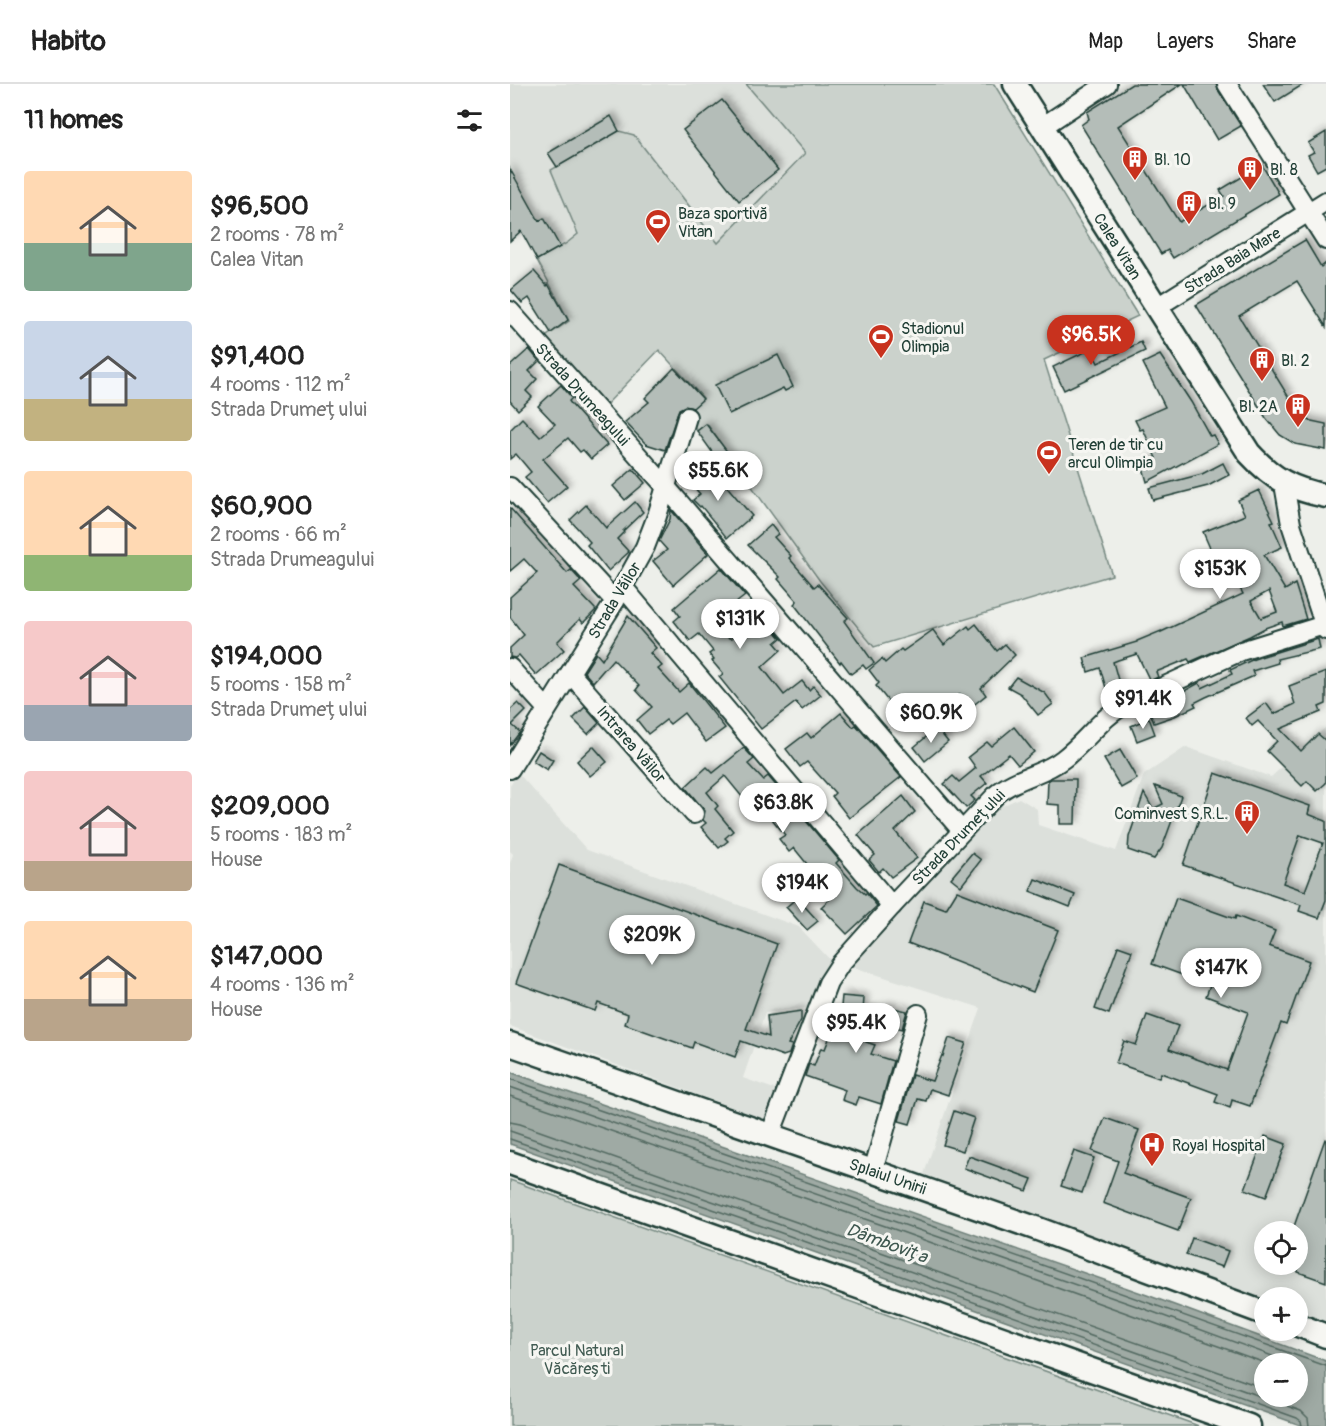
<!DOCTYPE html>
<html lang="en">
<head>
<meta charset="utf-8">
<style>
  :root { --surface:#fff; --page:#f2f2f2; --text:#222; --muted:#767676; --line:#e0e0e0; --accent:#c8321e }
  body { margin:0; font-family:Pangolin,sans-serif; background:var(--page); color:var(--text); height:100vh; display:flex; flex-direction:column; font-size:22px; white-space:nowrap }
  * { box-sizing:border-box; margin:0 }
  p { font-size:20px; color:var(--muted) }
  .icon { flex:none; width:33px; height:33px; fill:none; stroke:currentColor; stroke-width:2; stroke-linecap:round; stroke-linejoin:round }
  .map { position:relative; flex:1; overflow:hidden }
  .side { display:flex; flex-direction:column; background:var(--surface); width:510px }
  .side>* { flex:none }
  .tools { position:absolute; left:744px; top:1137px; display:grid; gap:12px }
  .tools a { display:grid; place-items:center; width:54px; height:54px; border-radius:50%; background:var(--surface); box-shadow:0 3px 15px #0003; font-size:30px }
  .price { position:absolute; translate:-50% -51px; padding:0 14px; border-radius:21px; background:#fff; color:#222; font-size:20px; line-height:39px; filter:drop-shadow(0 2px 3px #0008) }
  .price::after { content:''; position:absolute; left:50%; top:36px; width:18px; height:14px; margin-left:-9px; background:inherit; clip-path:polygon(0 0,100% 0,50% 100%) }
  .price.current { background:var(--accent); color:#fff }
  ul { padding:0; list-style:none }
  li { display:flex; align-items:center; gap:18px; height:150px; padding:0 24px }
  li span { display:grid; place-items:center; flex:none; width:168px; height:120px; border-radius:6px; color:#555 }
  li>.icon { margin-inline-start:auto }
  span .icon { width:72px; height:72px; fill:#fffc; stroke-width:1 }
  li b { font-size:26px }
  h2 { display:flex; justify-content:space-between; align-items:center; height:72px; padding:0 24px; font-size:26px }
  header { display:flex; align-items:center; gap:36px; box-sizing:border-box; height:84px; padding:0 30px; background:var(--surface); border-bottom:2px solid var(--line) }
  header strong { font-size:28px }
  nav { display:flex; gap:33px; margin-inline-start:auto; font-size:21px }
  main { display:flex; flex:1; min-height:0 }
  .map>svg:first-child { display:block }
</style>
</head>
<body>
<header>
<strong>Habito</strong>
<nav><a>Map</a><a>Layers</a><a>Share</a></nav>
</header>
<main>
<section class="side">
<h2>11 homes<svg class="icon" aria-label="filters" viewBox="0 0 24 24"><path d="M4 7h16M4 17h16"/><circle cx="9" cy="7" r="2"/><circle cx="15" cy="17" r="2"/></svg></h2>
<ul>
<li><span style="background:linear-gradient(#ffd9b3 60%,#7fa58c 0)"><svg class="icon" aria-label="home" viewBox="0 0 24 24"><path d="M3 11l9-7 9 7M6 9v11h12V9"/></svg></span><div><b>$96,500</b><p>2 rooms · 78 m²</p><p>Calea Vitan</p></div></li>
<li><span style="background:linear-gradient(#c9d6e8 65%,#c2b280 0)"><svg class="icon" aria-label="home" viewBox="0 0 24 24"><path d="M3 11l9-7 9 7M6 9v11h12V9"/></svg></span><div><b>$91,400</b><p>4 rooms · 112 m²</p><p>Strada Drumețului</p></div></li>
<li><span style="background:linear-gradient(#ffd9b3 70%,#8fb573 0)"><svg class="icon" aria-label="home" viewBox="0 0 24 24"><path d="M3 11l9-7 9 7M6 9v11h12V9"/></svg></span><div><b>$60,900</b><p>2 rooms · 66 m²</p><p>Strada Drumeagului</p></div></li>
<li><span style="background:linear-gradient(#f6c9c9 70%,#9aa5b1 0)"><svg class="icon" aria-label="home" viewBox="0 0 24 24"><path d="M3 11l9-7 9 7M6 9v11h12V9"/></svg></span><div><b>$194,000</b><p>5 rooms · 158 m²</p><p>Strada Drumețului</p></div></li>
<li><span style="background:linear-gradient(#f6c9c9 75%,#b9a48a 0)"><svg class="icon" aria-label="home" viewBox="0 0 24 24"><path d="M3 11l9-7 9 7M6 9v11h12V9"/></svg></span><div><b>$209,000</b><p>5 rooms · 183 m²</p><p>House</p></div></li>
<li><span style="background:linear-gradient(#ffd9b3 65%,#b9a48a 0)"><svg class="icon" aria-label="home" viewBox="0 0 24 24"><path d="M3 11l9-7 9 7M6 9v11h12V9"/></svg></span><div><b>$147,000</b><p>4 rooms · 136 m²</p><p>House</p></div></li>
</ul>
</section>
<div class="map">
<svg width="816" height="1342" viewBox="0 0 816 1342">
  <defs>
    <filter id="shadow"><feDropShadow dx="4" dy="-4" stdDeviation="3" flood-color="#0004"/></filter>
  </defs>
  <rect width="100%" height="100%" fill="#edefea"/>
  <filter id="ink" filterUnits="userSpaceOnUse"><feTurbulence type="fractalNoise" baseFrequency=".0167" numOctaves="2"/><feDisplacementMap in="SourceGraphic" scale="12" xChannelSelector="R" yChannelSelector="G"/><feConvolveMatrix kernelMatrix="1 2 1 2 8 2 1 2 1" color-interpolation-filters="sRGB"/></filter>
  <g filter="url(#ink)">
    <g fill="#dce0db" fill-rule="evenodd">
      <polygon points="0,0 236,0 295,68 208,160 124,51 109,47 41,86 68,151 57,159 27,176 0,129"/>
      <path d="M816,643V1238L788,1228V1214H754V1216L414,1090L471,924L340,882L484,726L509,714L527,725L528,741L606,767L634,691L676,663L761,693ZM754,1148H788V1180H754Z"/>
      <polygon points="8,689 77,766 289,843 324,880 304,923 255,929 233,994 267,1006 257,1036 0,942 0,779 3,770 0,767 0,702"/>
    </g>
    <g fill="#cbd2cc" stroke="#758880" stroke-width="1.5">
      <polygon points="236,0 484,0 628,232 534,276 602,491 364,563 310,497 197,340 187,347 175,331 193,314 149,266 95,322 34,254 59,237 27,176 57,159 68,150 41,86 109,47 124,51 208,159 295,69"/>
      <polygon points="0,1096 689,1342 0,1342"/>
    </g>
    <path fill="#9faaa4" stroke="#6c7e77" stroke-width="1.5" fill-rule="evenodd" d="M0,988L637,1211L816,1277V1342H793L0,1060ZM754,1280H788V1312H754Z"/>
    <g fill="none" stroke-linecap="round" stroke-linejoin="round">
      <g stroke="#526961" stroke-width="1.5">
        <polyline points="0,995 383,1128 816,1282"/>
        <polyline points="0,1003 632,1224 784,1280"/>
        <polyline points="0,1012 378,1143 758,1280"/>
        <polyline points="0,1038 10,1040 754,1304"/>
        <polyline points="0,1047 251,1134 791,1327 798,1334 799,1342"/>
        <polyline points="0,1055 249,1141 787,1334 791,1337 792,1342"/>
      </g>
    </g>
    <g fill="#b4bdb8" stroke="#1f3d34" stroke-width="1.5" fill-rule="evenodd" filter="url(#shadow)">
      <polygon points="622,0 672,0 608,42 669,138 714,112 710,106 752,81 769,110 663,174 658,166 651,170 571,41 579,35 577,28"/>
      <polygon points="674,0 706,0 708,6 731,42 707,56"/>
      <polygon points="753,0 794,0 765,18"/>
      <polygon points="212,16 268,86 229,117 173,46"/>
      <polygon points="101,32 109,47 47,83 38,69"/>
      <polygon points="816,48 816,82 807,87 798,71 804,68 798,59"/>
      <polygon points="0,85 29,137 34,134 50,163 27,176 11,147 0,157"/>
      <polygon points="795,156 811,183 816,179 816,243 787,197 729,232 789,330 797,336 816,340 816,366 785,360 770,351 756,334 686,221"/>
      <polygon points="24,187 37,202 38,200 58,236 41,249 19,214 12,219 1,206"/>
      <polygon points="631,258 635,267 554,306 543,283 581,265 588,279"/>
      <polygon points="19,265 29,277 19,287 27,295 16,307 22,313 8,326 0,317 0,282"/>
      <polygon points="268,271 283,303 275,307 273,304 219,330 205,301"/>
      <polygon points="650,271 681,318 700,352 703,351 708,360 637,398 632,380 646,374 633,345 630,346 625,336 655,323 633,279"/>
      <polygon points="164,284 193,315 183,324 175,322 169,325 155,366 136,360 115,338 139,318 135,314"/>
      <polygon points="51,301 62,314 59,317 61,320 97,361 81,375 73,366 70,368 58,354 33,375 57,402 37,419 15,393 21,388 6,370 0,375 0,346 12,334 30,353 45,340 28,322"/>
      <polygon points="196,340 225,378 215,386 187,347"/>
      <polygon points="183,379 201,400 209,393 242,432 217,454 191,422 190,423 183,416 190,410 172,390"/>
      <polygon points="713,379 719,391 698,402 643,416 639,404 692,390"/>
      <polygon points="123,385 135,399 115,416 103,402"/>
      <path d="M749,406L764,437L761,438L772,463L754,471L775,506L785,500L796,535L773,542L772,538L755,544L740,552L680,578L678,575L646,588L648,593L640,597L627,570L608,576L603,578L612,610L603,614L600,603L596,604L590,584L578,588L574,574L627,558V557L651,547V548L733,510L722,490L702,499L695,483L706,478L693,448L735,431L728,416ZM759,507L767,528L751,534L741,517Z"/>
      <polygon points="125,418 133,428 113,447 114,448 107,455 119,468 98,487 77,461 80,458 60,436 76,421 96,444"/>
      <polygon points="0,424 57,489 61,486 71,497 64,503 86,526 73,539 70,535 47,558 54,566 26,591 9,571 5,574 0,573 0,564 14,551 0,533 0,513 27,489 14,475 0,487"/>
      <polygon points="161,426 198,470 163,501 143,477 157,466 149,457 160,435"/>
      <polygon points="261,441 268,450 264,453 281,472 279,474 304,503 308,500 338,534 334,537 364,579 356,585 353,581 341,590 331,577 330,579 284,520 287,517 268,495 270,493 238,461"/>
      <polygon points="211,484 235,512 204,536 219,554 222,554 251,530 271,554 265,559 271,566 252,583 274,611 292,597 299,606 303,602 311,611 292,626 286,618 251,645 209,593 213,590 202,577 204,576 199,570 203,567 189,550 180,557 164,537 170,532 164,524"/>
      <polygon points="118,532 146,564 140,569 152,582 148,585 169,608 179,599 215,644 196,658 174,629 160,640 156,636 138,650 127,636 142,623 126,606 129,602 103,575 83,598 74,588 86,569 92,576"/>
      <polygon points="466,540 487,567 495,560 505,571 471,604 476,611 461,623 450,610 423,632 406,612 386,627 366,602 369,599 359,586 372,575 375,579 391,565 393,567 423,546 434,561 458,542 460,545"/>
      <polygon points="808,555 810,565 767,575 768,579 742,587 744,592 696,613 684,619 686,622 665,632 644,639 638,622 650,617 651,620 689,599 692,604 722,590 720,586 744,575"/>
      <polygon points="816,588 816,620 809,623 811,628 770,645 791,667 808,650 816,657 816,699 807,707 797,697 792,702 757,667 767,657 748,637 742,642 736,634 756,619 764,630 785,620 779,602"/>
      <polygon points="506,593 535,609 543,620 528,631 511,610 498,603"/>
      <polygon points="8,619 16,627 2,641 10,648 0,661 0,626"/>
      <polygon points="75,623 89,639 78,650 63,635"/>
      <polygon points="331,629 343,643 346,641 391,693 339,734 322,712 325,709 297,678 290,683 276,665 297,649 301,654"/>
      <polygon points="639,634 645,650 627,657 621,642"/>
      <polygon points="504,643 524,668 508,681 499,670 471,692 477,699 461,712 465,716 456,724 434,700 443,692 449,698 466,684 458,673 477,658 481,662"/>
      <polygon points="427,644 438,658 415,677 404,663"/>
      <polygon points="83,662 97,678 80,692 67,677"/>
      <polygon points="234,664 244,675 238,680 253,696 258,692 329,776 326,779 347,803 355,810 356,809 367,822 337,850 311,823 323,812 284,764 279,768 269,755 275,751 249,719 242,725 215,692 197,708 208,722 205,725 223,747 215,754 218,757 209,764 191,743 196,739 193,736 195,727 175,703 197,683 203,689"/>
      <polygon points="610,666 627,695 611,704 594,675"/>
      <polygon points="29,667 43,676 37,686 23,677"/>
      <path d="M705,689L800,722L798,730L816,737V816L809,834L789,827L791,821L673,781ZM790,751L813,759L795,807L773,799Z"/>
      <polygon points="541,695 566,695 565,740 550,740 550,721 537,720 538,697"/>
      <polygon points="645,702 671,712 652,764 644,775 618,766 619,753 634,709 643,725 653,720"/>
      <polygon points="393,712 405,728 385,747 407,774 381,793 373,784 369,788 359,776 365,771 348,751"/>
      <polygon points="462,769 471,776 451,802 441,794"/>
      <polygon points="49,781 267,860 236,945 259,953 257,932 291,927 291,936 278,960 282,961 279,970 273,972 231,957 225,973 184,958 182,964 115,940 118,930 88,919 85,927 6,899"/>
      <polygon points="525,795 565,811 560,823 520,807"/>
      <polygon points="447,807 548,846 523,908 398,859 414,817 436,825"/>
      <polygon points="287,814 308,837 297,846 276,823"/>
      <polygon points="666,814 725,835 726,832 765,847 759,862 799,877 776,941 771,939 740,1022 722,1016 720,1024 705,1018 708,1010 651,989 649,994 606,979 614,957 626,961 637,931 668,942 659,965 717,986 738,928 696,912 700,901 642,880"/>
      <polygon points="608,862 622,867 599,930 585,925"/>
      <polygon points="332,912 354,914 353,927 372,930 374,922 397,927 392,945 359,936 356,958 365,961 361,970 383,977 371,1020 349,1013 346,1021 332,1016 335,1006 295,992 299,980 304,982 311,964 315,965 324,942 329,943"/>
      <polygon points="439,954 456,959 438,1011 420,1005 416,1017 408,1015 400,1040 389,1037 402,991 422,997 432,971 433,972"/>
      <polygon points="444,1027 464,1034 453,1067 433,1061"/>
      <polygon points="595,1034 629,1046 613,1089 681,1114 668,1147 593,1119 608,1077 582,1067"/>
      <polygon points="755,1052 776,1060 756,1113 735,1105"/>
      <polygon points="815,1055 816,1056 816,1198 788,1188 788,1148 782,1148"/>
      <polygon points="564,1067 584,1074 572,1109 551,1102"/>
      <polygon points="459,1072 522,1095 517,1107 454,1084"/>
      <polygon points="682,1154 718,1167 712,1183 676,1171"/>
    </g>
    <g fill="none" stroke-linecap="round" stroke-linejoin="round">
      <defs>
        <g id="minor">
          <polyline points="717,0 816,156"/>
          <polyline points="532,43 597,0"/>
          <polyline points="647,223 816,117"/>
          <polyline points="0,227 156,403 452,747"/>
          <polyline points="774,400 781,440 816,546"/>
          <polyline points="0,403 105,517"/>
          <polyline points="113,503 382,822"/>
          <polyline points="0,584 37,625"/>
          <polyline points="60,589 184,730"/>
          <polyline points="0,685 105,517 135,463 147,432 177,333"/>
          <path d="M260,1051L318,899L331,879L382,822L487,710C506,693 533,691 553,675C576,658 591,633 616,620L731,567L814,541"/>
          <polyline points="363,1087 408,930"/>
        </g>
        <g id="major">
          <path d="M505,0L739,369C763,395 781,405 816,412"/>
          <polyline points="0,960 528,1145 754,1229"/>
          <polyline points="0,1079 739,1342"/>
          <polyline points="788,1241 816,1252"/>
        </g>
      </defs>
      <use href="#minor" stroke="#1f3d34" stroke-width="22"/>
      <use href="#major" stroke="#1f3d34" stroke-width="27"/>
      <use href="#minor" stroke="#f6f6f2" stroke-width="18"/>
      <use href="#major" stroke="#f6f6f2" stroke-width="22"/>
    </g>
  </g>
  <defs>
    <symbol id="building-pin" viewBox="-11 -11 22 30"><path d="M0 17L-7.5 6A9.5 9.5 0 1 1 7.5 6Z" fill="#c8321e" stroke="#f6f6f2"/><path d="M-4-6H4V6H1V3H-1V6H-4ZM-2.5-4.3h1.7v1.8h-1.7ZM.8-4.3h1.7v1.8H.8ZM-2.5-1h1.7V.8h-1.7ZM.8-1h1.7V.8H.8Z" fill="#fff"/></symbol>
    <symbol id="stadium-pin" viewBox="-11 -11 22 30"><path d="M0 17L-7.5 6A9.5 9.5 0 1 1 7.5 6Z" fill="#c8321e" stroke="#f6f6f2"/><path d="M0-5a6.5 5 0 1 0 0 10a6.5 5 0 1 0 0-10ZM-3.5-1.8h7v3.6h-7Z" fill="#fff"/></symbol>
    <symbol id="hospital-pin" viewBox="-11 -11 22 30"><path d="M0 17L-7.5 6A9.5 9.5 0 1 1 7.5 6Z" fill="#c8321e" stroke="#f6f6f2"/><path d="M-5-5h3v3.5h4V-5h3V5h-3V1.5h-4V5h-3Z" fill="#fff"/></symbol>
  </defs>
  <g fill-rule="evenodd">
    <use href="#building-pin" x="610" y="60" width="30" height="40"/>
    <use href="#building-pin" x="725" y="70" width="30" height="40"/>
    <use href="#building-pin" x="664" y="104" width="30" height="40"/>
    <use href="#stadium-pin" x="133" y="123" width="30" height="40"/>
    <use href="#stadium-pin" x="356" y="238" width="30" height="40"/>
    <use href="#building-pin" x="737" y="261" width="30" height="40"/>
    <use href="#building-pin" x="773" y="307" width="30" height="40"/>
    <use href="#stadium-pin" x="524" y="354" width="30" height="40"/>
    <use href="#building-pin" x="722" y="714" width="30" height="40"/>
    <use href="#hospital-pin" x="627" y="1046" width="30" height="40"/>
  </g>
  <g text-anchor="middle" stroke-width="6" stroke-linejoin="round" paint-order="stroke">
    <g font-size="16" fill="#1f3d34" stroke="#f6f6f2" text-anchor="start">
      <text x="644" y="81">Bl. 10</text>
      <text x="760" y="91">Bl. 8</text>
      <text x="698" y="125">Bl. 9</text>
      <text x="168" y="135">Baza sportivă<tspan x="168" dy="18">Vitan</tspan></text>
      <text x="391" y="250">Stadionul<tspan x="391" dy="18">Olimpia</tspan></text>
      <text x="771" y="282">Bl. 2</text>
      <text x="768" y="328" text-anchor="end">Bl. 2A</text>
      <text x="558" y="366">Teren de tir cu<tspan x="558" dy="18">arcul Olimpia</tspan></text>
      <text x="718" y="735" text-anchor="end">Cominvest S.R.L.</text>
      <text x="662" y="1067">Royal Hospital</text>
    </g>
    <g font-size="16" fill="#1f3d34" stroke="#f6f6f2">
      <text transform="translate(608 162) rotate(58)" y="6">Calea Vitan</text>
      <text transform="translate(722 176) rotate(-32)" y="6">Strada Baia Mare</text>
      <text transform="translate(73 310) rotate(48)" y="6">Strada Drumeagului</text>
      <text transform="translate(104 516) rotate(-59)" y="6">Strada Văilor</text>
      <text transform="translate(122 660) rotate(49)" y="6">Intrarea Văilor</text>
      <text transform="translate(448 753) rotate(-46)" y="6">Strada Drumețului</text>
      <text transform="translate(378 1092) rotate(19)" y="6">Splaiul Unirii</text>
    </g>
    <g font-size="16" fill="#415b52" stroke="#f6f6f2">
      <text x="67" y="1272">Parcul Natural<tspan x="67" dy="18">Văcărești</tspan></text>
    </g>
    <g font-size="18" font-style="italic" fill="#3f5850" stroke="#f6f6f2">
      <text transform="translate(377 1159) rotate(20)" y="6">Dâmbovița</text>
    </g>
  </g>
</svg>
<div class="tools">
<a><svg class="icon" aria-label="locate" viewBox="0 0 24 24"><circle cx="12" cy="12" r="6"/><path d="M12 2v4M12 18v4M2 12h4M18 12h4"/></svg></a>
<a>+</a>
<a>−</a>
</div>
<b class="price current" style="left:581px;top:282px">$96.5K</b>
<b class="price" style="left:208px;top:418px">$55.6K</b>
<b class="price" style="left:710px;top:516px">$153K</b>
<b class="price" style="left:230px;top:566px">$131K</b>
<b class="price" style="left:633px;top:646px">$91.4K</b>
<b class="price" style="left:421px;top:660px">$60.9K</b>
<b class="price" style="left:273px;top:750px">$63.8K</b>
<b class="price" style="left:292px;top:830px">$194K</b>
<b class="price" style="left:142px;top:882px">$209K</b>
<b class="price" style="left:711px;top:915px">$147K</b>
<b class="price" style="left:346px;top:970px">$95.4K</b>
</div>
</main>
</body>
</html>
